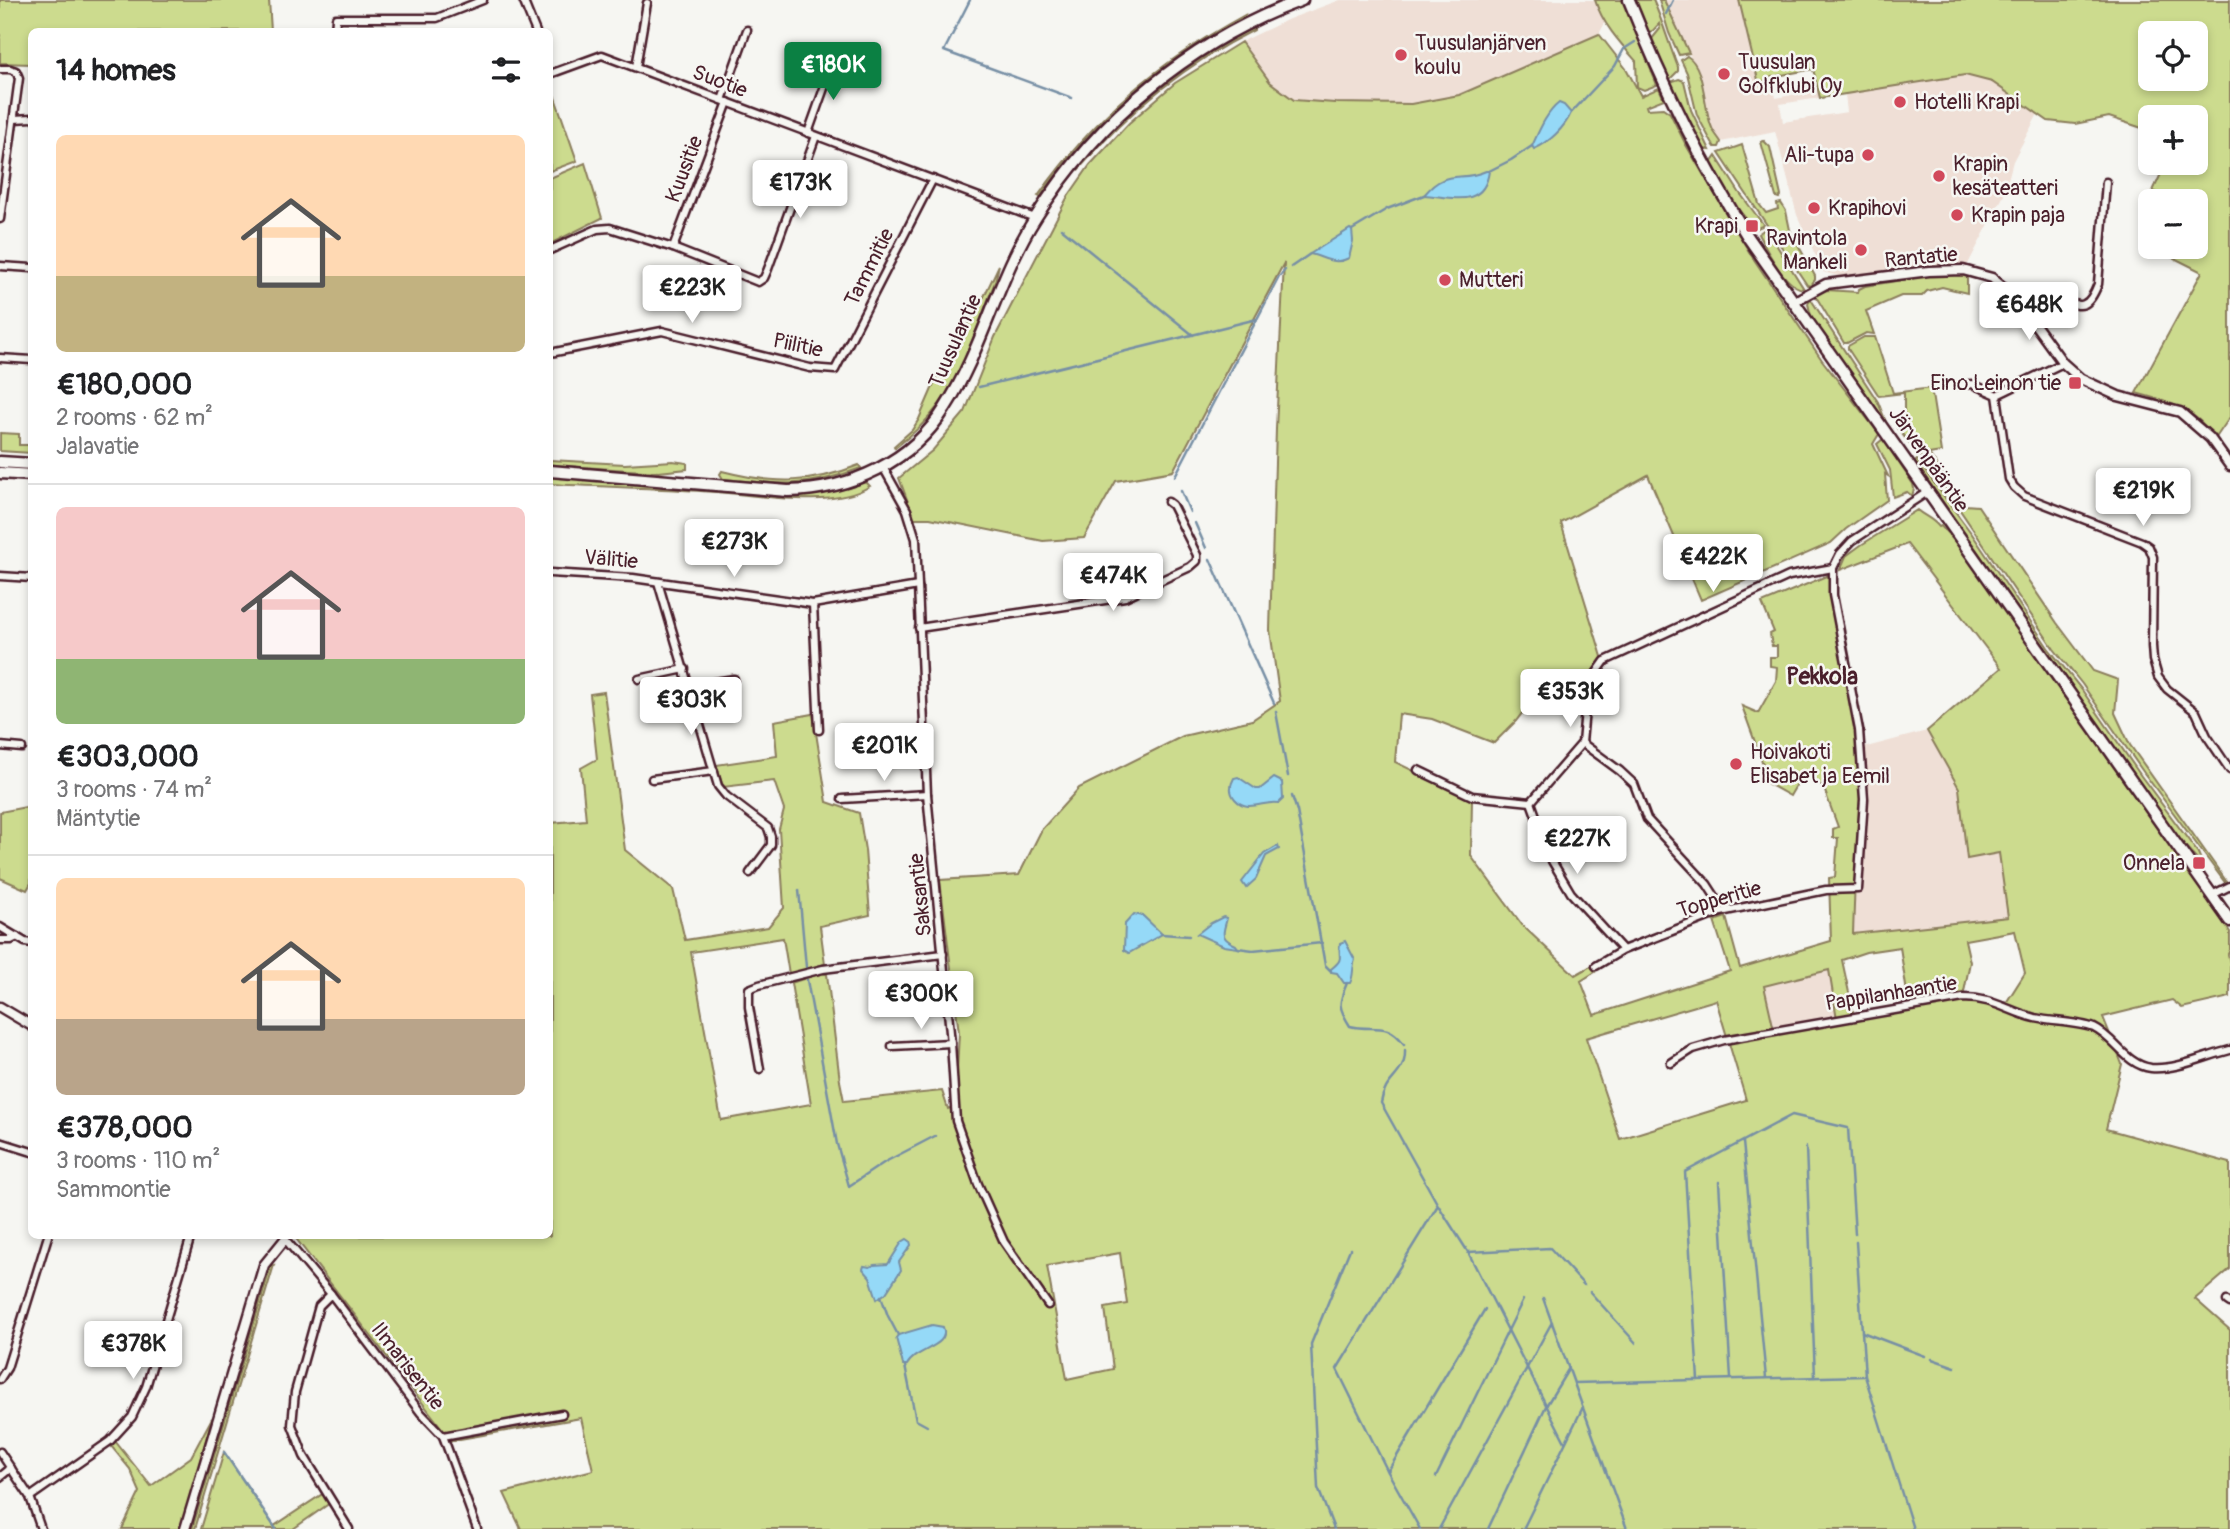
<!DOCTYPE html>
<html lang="en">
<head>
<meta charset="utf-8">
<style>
  :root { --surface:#fff; --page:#f6f6f6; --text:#202124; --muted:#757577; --line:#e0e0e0; --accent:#0b8043 }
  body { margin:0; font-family:Pangolin,sans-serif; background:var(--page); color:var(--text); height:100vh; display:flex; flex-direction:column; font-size:26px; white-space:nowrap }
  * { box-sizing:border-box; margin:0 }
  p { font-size:23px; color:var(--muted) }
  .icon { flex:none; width:38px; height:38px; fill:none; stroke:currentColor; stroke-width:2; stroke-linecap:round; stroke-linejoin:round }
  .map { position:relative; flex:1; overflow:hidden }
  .side { position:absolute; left:28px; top:28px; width:525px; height:1211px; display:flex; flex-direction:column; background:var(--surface); border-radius:10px; box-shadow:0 4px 10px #0003 }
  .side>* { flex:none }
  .buttons { position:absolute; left:2138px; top:21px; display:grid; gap:14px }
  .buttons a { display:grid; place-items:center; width:70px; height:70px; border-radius:10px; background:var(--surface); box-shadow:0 4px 10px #0003; font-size:35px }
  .price { position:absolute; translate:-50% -60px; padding:0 16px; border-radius:7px; background:#fff; color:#222; font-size:23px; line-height:46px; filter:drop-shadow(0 2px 4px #0008) }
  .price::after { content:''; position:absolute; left:50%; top:42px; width:21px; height:16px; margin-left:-10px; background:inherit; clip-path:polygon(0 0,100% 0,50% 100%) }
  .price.current { background:var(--accent); color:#fff }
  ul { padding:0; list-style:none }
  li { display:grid; align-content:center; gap:14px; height:371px; padding:0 28px }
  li+li { border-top:2px solid var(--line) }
  li span { display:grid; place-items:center; height:217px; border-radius:10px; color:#555 }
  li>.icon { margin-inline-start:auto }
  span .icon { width:126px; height:126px; fill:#fffc; stroke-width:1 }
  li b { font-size:30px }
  h2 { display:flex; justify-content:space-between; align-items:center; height:84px; padding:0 28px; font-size:30px }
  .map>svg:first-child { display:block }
</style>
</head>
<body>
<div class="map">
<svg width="2230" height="1529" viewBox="0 0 2230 1529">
  <rect width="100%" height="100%" fill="#f6f6f2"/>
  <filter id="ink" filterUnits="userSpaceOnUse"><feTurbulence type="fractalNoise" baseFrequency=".0143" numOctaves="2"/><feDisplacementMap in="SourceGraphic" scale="14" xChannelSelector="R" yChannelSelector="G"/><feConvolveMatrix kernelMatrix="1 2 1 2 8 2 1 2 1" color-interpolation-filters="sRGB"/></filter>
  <g filter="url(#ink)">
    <g fill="#efdfd6">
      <polygon points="1340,0 1595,0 1598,10 1606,21 1599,34 1459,95 1411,104 1335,103 1294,100 1270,82 1241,42 1289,19"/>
      <polygon points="1664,0 1739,0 1759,83 1772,77 1776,98 1817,90 1820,98 1780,104 1783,122 1847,112 1845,94 1965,75 1992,82 2038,114 2013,161 2004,195 1967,266 1957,264 1938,265 1842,277 1823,272 1797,215 1775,131 1721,142 1711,127 1699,75"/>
      <polygon points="1927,731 1959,788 1967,859 1999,852 2008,917 1853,934 1859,749"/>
      <polygon points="1830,970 1837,1019 1774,1030 1764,986"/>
    </g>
    <g fill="#ccdb8e" stroke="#8b7d5c" stroke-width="2" fill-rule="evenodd">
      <polygon points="0,0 269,0 271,31 32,32 31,64 0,63"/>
      <path d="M1595,0H1623L1657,85L1644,90L1637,87L1636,61C1620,43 1602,23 1595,0Z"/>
      <path d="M1634,0H1653C1663,22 1669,45 1678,67V71L1669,80L1651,40L1660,29L1659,24L1649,35Z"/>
      <polygon points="1659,0 1664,0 1689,53 1679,55 1669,33"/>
      <path d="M1739,0H2230V417L2215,439C2195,408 2170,402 2136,393L2202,272L2164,253L2158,247H2196V201H2165L2167,197L2153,191L2166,163H2196V117H2151V131L2109,117L2075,124L2048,121L1992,82L1965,75L1820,98L1813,69L1772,77L1759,84ZM2151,33H2196V79H2151Z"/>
      <path d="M1245,15L1244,19C1158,65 1097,117 1040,197L1038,196C1096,115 1157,63 1245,15Z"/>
      <path d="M1254,27V30C1185,64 1127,112 1078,170C1111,114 1195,53 1254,27Z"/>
      <path d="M1599,34L1627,70L1641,96L1659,88L1664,99L1646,106L1647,109L1663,108L1670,113L1686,145L1751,255L1822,360L1879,434L1873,444L1888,476L1885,474L1887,500L1846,529L1831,543L1701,600L1648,475L1561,523L1603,660L1585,693L1536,695L1516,721L1494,743L1432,719L1399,714L1395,762L1472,799L1471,856L1523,926L1575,975L1591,966L1595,972L1581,981L1594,1015L1730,971L1714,921L1726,917L1740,968L1831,941L1829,878L1835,877L1838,838H1833V829L1838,827L1823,786L1802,775L1790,796L1758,778L1764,767L1742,706L1758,713L1776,681L1777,667L1770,666V657H1777V646H1772L1770,634L1774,632L1762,603L1831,574V595L1859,749L1862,799L1855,877L1853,934L2008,917L1999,853L1967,859L1959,788L1927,731L2001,668L1907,544L1840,570L1846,556L1861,545L1917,510C1925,517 1932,518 1939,527L1941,526L1957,544L2230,932V950L2228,954L2230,963V997L2182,1008L2172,1000L2103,1017L2122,1064L2106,1129L2230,1163V1269L2195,1299L2230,1330V1529H521L504,1493L593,1470L581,1418L449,1441L441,1427L294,1236H550V823L586,820L581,768L597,759L590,694L604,692L625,850L673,889L685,940L768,927L784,908L779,829L784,810L774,781L723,787L716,765L777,756L774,721L813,714L827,802L859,813L865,850L870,915L820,926L825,964L789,974L783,938L691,952L721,1120L811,1104L791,983L821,973L827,974L840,1081L844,1101L942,1091L948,1109L955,1106L959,1033L940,880L1019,875L1042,829L1079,788L1183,736L1252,720L1280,701L1270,630L1276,429L1284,263L1173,471L1116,481L1084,538L1043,541L930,518H914L899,478L933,450L965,412L995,337L1067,198L1090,165L1129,123L1175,83L1241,42L1270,82L1294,100L1335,103L1411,104L1459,95ZM2015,931L2025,973L2004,1006L1963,997L1970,962L1965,940ZM1900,947L1909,1006L1854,1016L1842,960L1866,952ZM1829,970L1837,1019L1774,1030L1764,986ZM1716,1000L1746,1100L1620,1139L1586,1038ZM1120,1253L1127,1304L1105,1308L1113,1369L1067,1379L1047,1266Z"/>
      <path d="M1687,56C1706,67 1703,109 1712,128C1714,133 1718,137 1721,142L1719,147H1715L1712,143L1697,115L1687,73L1681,60Z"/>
      <polygon points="1679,79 1684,81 1691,110 1710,150 1703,149 1670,82"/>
      <polygon points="551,86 577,161 550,171 550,87"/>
      <polygon points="1764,141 1770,147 1781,196 1779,198 1776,197 1761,142"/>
      <polygon points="1742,145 1759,204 1766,213 1778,209 1777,204 1781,203 1786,211 1790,230 1815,276 1815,280 1810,286 1807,285 1719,153"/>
      <polygon points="1716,156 1739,192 1763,224 1762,226 1755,229 1737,208 1711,163"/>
      <polygon points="585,163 602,218 550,244 550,178"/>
      <path d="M1765,229L1767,230L1804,289C1785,288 1767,250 1758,234Z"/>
      <path d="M999,265L995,282C979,321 963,373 938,406C926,422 911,436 895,448L894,446L912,430L919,419L938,375L980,305Z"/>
      <polygon points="1939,274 1967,275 1967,293 1942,287 1927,291 1922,296 1901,296 1866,311 1874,334 1866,333 1847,343 1844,343 1815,295 1826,290 1858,292 1859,289 1865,286"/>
      <polygon points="1810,298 1878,402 1886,422 1811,316 1808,304"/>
      <polygon points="1864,337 1875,337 1893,393 1931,388 1941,452 1929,454 1965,505 1978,506 2057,623 2093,671 2118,680 2115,713 2130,745 2229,885 2226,884 2144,773 2082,684 2054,649 1941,482 1897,428 1904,416 1904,393 1879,396 1848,349 1848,346"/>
      <polygon points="0,433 19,434 19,445 31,445 31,453 0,451"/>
      <polygon points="1883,439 1913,484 1914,489 1912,496 1907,492 1893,497 1890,470 1877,444"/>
      <polygon points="550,460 625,464 673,461 687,463 687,469 659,472 550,465"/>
      <polygon points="1917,460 1972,534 2049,649 2082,690 2141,776 2198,853 2201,860 2199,861 2182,843 1915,462"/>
      <path d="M859,465L861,468C810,488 778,485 726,479H723L720,474L722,471C773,484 809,485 859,465Z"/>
      <path d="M550,476C602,477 654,484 706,489C765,495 809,503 866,482L870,486C833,510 759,495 716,492C661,488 605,487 550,484Z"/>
      <polygon points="31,806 31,883 27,890 0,878 0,812"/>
      <polygon points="274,1265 195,1529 192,1529 271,1266"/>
      <polygon points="212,1418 181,1529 122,1529 140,1492 130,1469 111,1446 115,1441 151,1486 191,1457"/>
      <polygon points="224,1452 274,1526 324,1493 330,1503 293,1529 201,1529"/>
    </g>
    <g fill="#95d9f7" stroke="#778fa5" stroke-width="2">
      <path d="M1559,103L1564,105L1571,113C1565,127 1549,143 1534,149L1532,146C1539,131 1546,113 1559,103Z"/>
      <path d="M1486,171H1489C1484,209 1452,197 1424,195C1447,167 1459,183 1486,171Z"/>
      <path d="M1350,229L1352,230L1353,241L1349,258C1334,266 1324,257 1310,254Z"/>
      <path d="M1238,777L1256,789H1260L1274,778L1282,782L1283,799L1279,803C1264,800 1248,814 1235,799C1229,792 1230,785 1234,778Z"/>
      <polygon points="1276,847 1278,846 1279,849 1266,856 1256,879 1246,888 1242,882 1264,854"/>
      <polygon points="1134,914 1143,916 1162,934 1129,953 1124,950 1125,924"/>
      <path d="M1223,917L1227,918C1224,932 1218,937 1236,945L1238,948L1224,946L1197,934L1211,923Z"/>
      <path d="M1345,941L1355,960C1352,968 1354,976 1350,983H1344L1337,973L1331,972V969C1346,957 1337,958 1340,943Z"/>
      <polygon points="907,1239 910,1241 911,1245 899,1262 901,1270 886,1293 877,1299 870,1277 863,1269 864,1266 870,1267 874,1265 888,1264 902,1242"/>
      <path d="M932,1325L943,1327C951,1347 916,1348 907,1365H903L896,1338L898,1335Z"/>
    </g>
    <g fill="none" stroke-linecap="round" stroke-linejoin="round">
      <g stroke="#778fa5" stroke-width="2.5">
        <polyline points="970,0 944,51 1072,98"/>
        <polyline points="1666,14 1673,0"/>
        <polyline points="1571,113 1615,66 1624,49 1635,42"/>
        <polyline points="1489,171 1511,160 1532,146"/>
        <polyline points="1061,228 1193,335"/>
        <polyline points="1352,230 1387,209 1424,195"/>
        <polyline points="1291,267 1310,254"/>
        <polyline points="979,387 1257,319"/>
        <polyline points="1175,476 1279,277 1285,270"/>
        <polyline points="1181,491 1190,512"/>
        <polyline points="1195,523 1206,548"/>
        <polyline points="1210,559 1274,703"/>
        <polyline points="1276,712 1288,776"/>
        <polyline points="1292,796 1297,811 1325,965 1331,971"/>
        <polyline points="799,890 806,967"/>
        <polyline points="1162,934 1189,936"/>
        <polyline points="1238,948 1253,950 1322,943"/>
        <polyline points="807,980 837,1144 849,1186 885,1162 935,1136"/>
        <path d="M1347,983C1338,1004 1338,1007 1350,1026C1373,1032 1387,1020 1404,1044"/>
        <path d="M1405,1050C1406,1077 1385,1076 1381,1103L1438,1205L1468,1252L1565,1442"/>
        <polyline points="1743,1142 1766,1378"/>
        <polyline points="1806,1147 1815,1377"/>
        <polyline points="1719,1182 1731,1378"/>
        <polyline points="1856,1242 1865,1376 1913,1529"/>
        <polyline points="1468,1252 1550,1248 1584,1285"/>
        <polyline points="1590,1292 1636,1343"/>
        <polyline points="881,1296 888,1316 898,1335"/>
        <polyline points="1543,1298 1627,1529"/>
        <polyline points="1862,1332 1925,1356"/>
        <polyline points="1932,1359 1955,1367"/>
        <polyline points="905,1366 916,1420 927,1426"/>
        <polyline points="1698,1380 1685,1172 1792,1115 1848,1128 1855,1234"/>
        <polyline points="1574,1383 1865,1376"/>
        <polyline points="224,1452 276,1529"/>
        <polyline points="1388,1471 1485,1309"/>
        <polyline points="1436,1477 1523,1300"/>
        <polyline points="1334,1529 1318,1488 1311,1344 1350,1249"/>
        <polyline points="1420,1529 1388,1472 1337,1369 1438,1205"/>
        <polyline points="1439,1529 1552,1322"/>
        <polyline points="1488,1529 1546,1406 1569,1368"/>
        <polyline points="1523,1529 1583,1407"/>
      </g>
      <defs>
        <g id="minor">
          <polyline points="523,0 536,32"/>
          <polyline points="335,32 336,18 437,18 483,0"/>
          <polyline points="636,67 647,3"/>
          <polyline points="0,69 10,69 16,71 19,78 0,219"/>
          <polyline points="550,74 602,55 1035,218"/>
          <polyline points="722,100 747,30"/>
          <polyline points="14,119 32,118"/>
          <polyline points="808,133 833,63"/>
          <polyline points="673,248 728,102"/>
          <polyline points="550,250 597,229 610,228 673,248 758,282 764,278 768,269 816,136"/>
          <polyline points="0,266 32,268"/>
          <path d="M2025,310C2030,305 2036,299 2044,298C2069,291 2082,326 2098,284L2106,182"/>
          <polyline points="550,353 662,331 810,368 835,370 933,179"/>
          <polyline points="0,358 32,360"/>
          <polyline points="2063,363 1997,395 2009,479 2014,487 2024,496 2142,542 2149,547 2153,557 2152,646 2153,660 2158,677 2167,689 2196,712 2207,736 2230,770"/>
          <polyline points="1959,385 1972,384 1997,395"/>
          <polyline points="883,467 907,510 916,539 927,794 951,1043 956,1121 978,1184 1004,1242 1048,1305"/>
          <polyline points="550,573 633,578 813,604 918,586"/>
          <polyline points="0,576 32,578"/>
          <polyline points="658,582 718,786 726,796 768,828 771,837 771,845 750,873"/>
          <polyline points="813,604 819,730"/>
          <polyline points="919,628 1125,597 1190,567 1197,561 1197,555 1172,505 1168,502"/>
          <polyline points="639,679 685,669"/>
          <polyline points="690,686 734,679"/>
          <polyline points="1582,743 1620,771 1634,784 1647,819 1707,884 1718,901 1721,912"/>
          <polyline points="0,746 22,748"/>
          <polyline points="1418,770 1472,796 1531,802"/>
          <polyline points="652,779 714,771"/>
          <polyline points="842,799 927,794"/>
          <polyline points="1531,802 1582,743 1586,699 1593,678 1605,661 1789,576 1833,568"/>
          <polyline points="1531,802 1552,861 1571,893 1623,950"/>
          <polyline points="2212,895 2230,886"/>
          <polyline points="0,927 25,942 32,943"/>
          <polyline points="0,940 11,940 17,937"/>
          <polyline points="1596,966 1623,950 1721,912 1826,890 1858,889 1864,799 1859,730 1833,595 1833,568 1840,554 1852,541 1929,491"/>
          <polyline points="892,1046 951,1043"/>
          <path d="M1671,1063L1693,1049L1724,1040L1963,998C1994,998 2007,1011 2035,1018C2053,1022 2078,1022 2094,1028C2115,1038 2126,1065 2151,1068C2177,1070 2205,1056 2230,1050"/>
          <polyline points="760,1069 749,1007 749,989 759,985 823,969 943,954"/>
          <polyline points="0,1142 32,1152"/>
          <polyline points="285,1239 331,1294 421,1413 443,1436 477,1529"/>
          <polyline points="331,1294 319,1306 295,1392 292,1425 304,1456 349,1529"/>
          <polyline points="2227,1301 2230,1303"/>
          <polyline points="0,1379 7,1368 48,1236"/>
          <polyline points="443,1436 562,1414"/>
          <polyline points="0,1452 30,1497 41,1529"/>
          <polyline points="0,1477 11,1468"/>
          <polyline points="30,1497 110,1441 132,1417 146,1387 191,1236"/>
        </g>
        <g id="tertiary">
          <polyline points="1793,302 1826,284 1929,271 1963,270 1992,278 2015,297 2063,363 2081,379 2118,396 2180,412 2210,438 2230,466"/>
          <polyline points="0,1007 32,1026"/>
          <polyline points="185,1529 264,1265 285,1239"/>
        </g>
        <g id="secondary">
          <path d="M1629,0C1662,83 1700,161 1748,237L2230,921"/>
          <polyline points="0,462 32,464"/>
          <path d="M550,471L788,491C850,490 912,462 945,408C983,349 998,276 1036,217C1098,118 1192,40 1302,0"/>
          <polyline points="0,473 32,475"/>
        </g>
      </defs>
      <use href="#minor" stroke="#4a1f2b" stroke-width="11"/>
      <use href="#tertiary" stroke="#4a1f2b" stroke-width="13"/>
      <use href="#secondary" stroke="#4a1f2b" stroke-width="15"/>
      <use href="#minor" stroke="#f6f6f2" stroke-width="6"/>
      <use href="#tertiary" stroke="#f6f6f2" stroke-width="8"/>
      <use href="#secondary" stroke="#f6f6f2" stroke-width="10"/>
    </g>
  </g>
  <g fill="#d1495b" stroke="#f6f6f2" stroke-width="2.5">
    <circle cx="1401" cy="55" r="7"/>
    <circle cx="1724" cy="74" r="7"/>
    <circle cx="1900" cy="102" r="7"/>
    <circle cx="1868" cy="155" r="7"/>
    <circle cx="1939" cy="176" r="7"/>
    <circle cx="1814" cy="208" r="7"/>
    <circle cx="1957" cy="215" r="7"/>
    <rect x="1745" y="219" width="14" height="14" rx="3.5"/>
    <circle cx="1861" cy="250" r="7"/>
    <circle cx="1445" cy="280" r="7"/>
    <rect x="2068" y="376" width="14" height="14" rx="3.5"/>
    <circle cx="1736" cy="764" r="7"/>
    <rect x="2192" y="856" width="14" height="14" rx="3.5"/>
  </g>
  <g text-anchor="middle" stroke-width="5" stroke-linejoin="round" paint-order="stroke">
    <g font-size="21" fill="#4a1f2b" stroke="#f6f6f2" text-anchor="start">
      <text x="1415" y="50">Tuusulanjärven<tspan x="1415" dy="24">koulu</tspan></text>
      <text x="1738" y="69">Tuusulan<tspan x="1738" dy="24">Golfklubi Oy</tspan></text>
      <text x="1914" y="109">Hotelli Krapi</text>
      <text x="1854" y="162" text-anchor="end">Ali-tupa</text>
      <text x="1953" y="171">Krapin<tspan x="1953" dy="24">kesäteatteri</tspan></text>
      <text x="1828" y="215">Krapihovi</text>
      <text x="1971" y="222">Krapin paja</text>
      <text x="1738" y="233" text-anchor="end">Krapi</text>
      <text x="1847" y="245" text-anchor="end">Ravintola<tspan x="1847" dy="24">Mankeli</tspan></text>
      <text x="1459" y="287">Mutteri</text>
      <text x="2061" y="390" text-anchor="end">Eino Leinon tie</text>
      <text x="1750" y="759">Hoivakoti<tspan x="1750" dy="24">Elisabet ja Eemil</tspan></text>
      <text x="2185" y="870" text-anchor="end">Onnela</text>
    </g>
    <g font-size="21" fill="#4a1f2b" stroke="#f6f6f2">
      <text transform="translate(720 81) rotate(21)" y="7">Suotie</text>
      <text transform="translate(684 169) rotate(-69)" y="7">Kuusitie</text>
      <text transform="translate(1921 257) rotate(-5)" y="7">Rantatie</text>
      <text transform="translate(869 267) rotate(-63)" y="7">Tammitie</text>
      <text transform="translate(955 341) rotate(-66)" y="7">Tuusulantie</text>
      <text transform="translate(798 345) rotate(12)" y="7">Piilitie</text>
      <text transform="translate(1929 459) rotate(55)" y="7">Järvenpääntie</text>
      <text transform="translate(611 559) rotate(5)" y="7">Välitie</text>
      <text transform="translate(920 895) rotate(-96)" y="7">Saksantie</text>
      <text transform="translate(1719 899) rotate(-16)" y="7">Topperitie</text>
      <text transform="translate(1891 993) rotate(-9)" y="7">Pappilanhaantie</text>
      <text transform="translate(408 1366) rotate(52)" y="7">Ilmarisentie</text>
    </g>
    <g font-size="23" font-weight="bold" fill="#4a1f2b" stroke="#f6f6f2">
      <text x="1822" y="684">Pekkola</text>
    </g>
  </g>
</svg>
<div class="buttons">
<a><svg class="icon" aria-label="locate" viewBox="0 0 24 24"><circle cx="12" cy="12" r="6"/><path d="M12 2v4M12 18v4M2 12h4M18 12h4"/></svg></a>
<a>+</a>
<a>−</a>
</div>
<b class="price current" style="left:833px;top:102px">€180K</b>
<b class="price" style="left:800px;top:220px">€173K</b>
<b class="price" style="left:692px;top:325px">€223K</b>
<b class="price" style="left:2029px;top:342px">€648K</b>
<b class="price" style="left:2143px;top:528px">€219K</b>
<b class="price" style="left:734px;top:579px">€273K</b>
<b class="price" style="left:1713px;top:594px">€422K</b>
<b class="price" style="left:1113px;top:613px">€474K</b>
<b class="price" style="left:1570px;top:729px">€353K</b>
<b class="price" style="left:691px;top:737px">€303K</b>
<b class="price" style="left:884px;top:783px">€201K</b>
<b class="price" style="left:1577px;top:876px">€227K</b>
<b class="price" style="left:921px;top:1031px">€300K</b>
<b class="price" style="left:133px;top:1381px">€378K</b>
<section class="side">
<h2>14 homes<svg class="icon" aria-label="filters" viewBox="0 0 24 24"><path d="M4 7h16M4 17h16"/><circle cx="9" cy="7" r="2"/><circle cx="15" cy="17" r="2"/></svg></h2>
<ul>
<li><span style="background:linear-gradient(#ffd9b3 65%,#c2b280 0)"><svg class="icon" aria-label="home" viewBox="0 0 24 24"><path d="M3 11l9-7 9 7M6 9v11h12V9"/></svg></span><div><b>€180,000</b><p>2 rooms · 62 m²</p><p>Jalavatie</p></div></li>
<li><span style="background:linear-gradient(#f6c9c9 70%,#8fb573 0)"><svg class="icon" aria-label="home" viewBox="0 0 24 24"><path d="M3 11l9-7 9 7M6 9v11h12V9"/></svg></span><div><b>€303,000</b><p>3 rooms · 74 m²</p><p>Mäntytie</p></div></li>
<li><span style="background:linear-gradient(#ffd9b3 65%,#b9a48a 0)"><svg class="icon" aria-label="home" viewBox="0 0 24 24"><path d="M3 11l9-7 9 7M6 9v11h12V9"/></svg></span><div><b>€378,000</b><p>3 rooms · 110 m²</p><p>Sammontie</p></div></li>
</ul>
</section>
</div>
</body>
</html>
